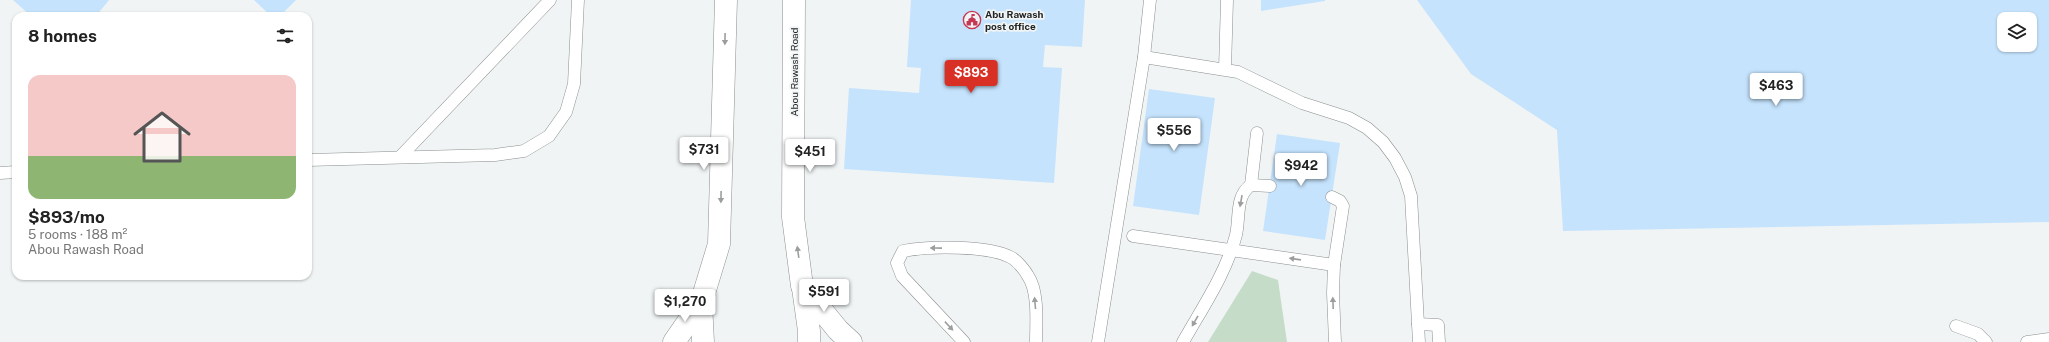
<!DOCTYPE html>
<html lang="en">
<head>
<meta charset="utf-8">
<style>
  :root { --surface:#fff; --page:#f6f6f6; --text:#222; --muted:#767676; --accent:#d93025 }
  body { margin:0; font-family:"Public Sans",sans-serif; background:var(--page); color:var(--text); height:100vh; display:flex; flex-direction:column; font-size:15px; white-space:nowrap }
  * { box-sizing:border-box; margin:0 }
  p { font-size:13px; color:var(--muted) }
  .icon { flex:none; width:22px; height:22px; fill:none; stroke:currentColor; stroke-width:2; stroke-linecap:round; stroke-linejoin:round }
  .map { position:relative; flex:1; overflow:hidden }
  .panel { position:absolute; left:12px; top:12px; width:300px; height:268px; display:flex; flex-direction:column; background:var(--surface); border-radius:12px; box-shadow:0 1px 3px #0004 }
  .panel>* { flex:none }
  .fabs { position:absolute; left:1997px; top:12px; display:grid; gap:8px }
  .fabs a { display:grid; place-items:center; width:40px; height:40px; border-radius:8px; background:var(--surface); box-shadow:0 1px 3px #0004; font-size:20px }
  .price { position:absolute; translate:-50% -34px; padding:0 9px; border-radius:4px; background:#fff; color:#222; font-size:13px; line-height:26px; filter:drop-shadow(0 1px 2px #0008) }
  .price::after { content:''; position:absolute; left:50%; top:24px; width:12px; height:9px; margin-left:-6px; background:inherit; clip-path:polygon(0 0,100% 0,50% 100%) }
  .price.active { background:var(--accent); color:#fff }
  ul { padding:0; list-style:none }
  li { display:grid; align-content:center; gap:8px; height:212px; padding:0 16px }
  li span { display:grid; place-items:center; height:124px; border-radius:12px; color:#555 }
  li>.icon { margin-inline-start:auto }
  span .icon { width:72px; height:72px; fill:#fffc; stroke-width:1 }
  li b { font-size:17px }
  h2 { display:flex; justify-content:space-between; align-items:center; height:48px; padding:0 16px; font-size:17px }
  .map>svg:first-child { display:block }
</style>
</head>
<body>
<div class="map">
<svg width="2049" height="342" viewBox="0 0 2049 342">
  <rect width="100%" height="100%" fill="#f0f4f5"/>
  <polygon fill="#c5ddc8" points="1252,271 1278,280 1287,342 1208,342"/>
  <g fill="#c5e3fd" fill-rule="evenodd">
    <polygon points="13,0 109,0 96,16 31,16"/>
    <polygon points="254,0 296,0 280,16 271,16"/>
    <polygon points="911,0 1085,0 1082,47 1045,45 1043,67 1062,68 1054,183 844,169 849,88 919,93 921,68 907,67"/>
    <polygon points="1261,0 1325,0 1325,1 1261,11"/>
    <path d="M1417,0H2049V222L1563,231L1557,130L1471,74ZM2004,19H2030V45H2004Z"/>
    <polygon points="1149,89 1215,98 1199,215 1133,206"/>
    <polygon points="1277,134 1340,143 1325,240 1263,231"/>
  </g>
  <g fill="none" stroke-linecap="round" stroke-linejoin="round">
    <defs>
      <g id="lane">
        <polyline points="1144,57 1238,72 1302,103 1349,118 1367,128 1383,142 1395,158 1405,177 1411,196 1419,342"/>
        <polyline points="1225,69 1227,0"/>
        <polyline points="400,157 550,0"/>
        <polyline points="308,160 495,155 524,151 549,136 566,112 574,84 578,0"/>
        <polyline points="0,173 16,172"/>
        <polyline points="1251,185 1257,133"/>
        <polyline points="1332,197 1340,201 1343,206 1334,265 1333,293 1335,342"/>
        <polyline points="1133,236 1334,265"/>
        <polyline points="1418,324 1438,325 1439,342"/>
        <polyline points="1956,326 1978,334 1986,342"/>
        <path d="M964,342L902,276L897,263L903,251C928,246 990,245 1012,258C1017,261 1025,270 1028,276C1039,292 1036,323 1036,342"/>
        <polyline points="1098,342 1144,57 1150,0"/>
        <path d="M1183,342C1202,308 1226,274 1236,235C1240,218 1235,196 1251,185L1270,186"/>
        <polyline points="2027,342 2049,339"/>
      </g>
      <g id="secondary">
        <polyline points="794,0 793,217 802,286 838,330 851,342"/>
        <polyline points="803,288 809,331 809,342"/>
        <polyline points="701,303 703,342"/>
        <polyline points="674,342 701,303 719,244 726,0"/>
      </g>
    </defs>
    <use href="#lane" stroke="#8b8e8f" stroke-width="13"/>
    <use href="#secondary" stroke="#8b8e8f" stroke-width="23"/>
    <use href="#lane" stroke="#fff" stroke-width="12"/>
    <use href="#secondary" stroke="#fff" stroke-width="22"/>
  </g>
  <defs><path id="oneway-solid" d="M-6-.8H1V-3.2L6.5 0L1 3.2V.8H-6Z"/></defs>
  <g fill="#9c9d9d">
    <use href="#oneway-solid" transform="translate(725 39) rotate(91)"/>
    <use href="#oneway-solid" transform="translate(721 197) rotate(91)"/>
    <use href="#oneway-solid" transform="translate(1241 201) rotate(100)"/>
    <use href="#oneway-solid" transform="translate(936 248) rotate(-179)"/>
    <use href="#oneway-solid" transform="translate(798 252) rotate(-98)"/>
    <use href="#oneway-solid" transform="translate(1295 259) rotate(-172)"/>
    <use href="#oneway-solid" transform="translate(1035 303) rotate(-95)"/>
    <use href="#oneway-solid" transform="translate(1333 303) rotate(-92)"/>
    <use href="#oneway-solid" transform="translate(1195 321) rotate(120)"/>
    <use href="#oneway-solid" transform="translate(949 326) rotate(47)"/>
  </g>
  <defs>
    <symbol id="civic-ring" viewBox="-11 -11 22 22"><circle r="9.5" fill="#f0f4f5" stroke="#c73754" stroke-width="1.5"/><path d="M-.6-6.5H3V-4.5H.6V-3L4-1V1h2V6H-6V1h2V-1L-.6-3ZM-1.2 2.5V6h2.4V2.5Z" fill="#c73754"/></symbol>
  </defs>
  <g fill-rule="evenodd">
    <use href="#civic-ring" x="962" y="10" width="20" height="20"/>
  </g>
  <g text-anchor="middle" stroke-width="3.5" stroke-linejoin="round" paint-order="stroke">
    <g font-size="10" font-weight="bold" fill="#232525" stroke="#f0f4f5" text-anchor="start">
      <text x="985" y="18">Abu Rawash<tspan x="985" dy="12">post office</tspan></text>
    </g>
    <g font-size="10" fill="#232525" stroke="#f0f4f5">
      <text transform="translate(794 72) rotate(-90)" y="4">Abou Rawash Road</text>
    </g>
  </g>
</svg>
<div class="fabs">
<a><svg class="icon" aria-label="layers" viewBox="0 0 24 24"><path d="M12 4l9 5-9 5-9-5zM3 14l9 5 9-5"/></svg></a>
</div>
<b class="price active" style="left:971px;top:94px">$893</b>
<b class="price" style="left:1776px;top:107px">$463</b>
<b class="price" style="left:1174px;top:152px">$556</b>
<b class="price" style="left:704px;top:171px">$731</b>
<b class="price" style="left:810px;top:173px">$451</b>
<b class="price" style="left:1301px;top:187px">$942</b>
<b class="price" style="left:824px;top:313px">$591</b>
<b class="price" style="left:685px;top:323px">$1,270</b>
<section class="panel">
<h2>8 homes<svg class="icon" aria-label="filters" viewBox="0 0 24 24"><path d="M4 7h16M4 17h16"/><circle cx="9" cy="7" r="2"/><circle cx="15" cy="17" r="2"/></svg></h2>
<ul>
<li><span style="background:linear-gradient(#f6c9c9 65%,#8fb573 0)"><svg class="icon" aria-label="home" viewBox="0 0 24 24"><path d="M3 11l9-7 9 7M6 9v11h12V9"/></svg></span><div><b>$893/mo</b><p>5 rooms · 188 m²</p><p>Abou Rawash Road</p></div></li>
</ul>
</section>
</div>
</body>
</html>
